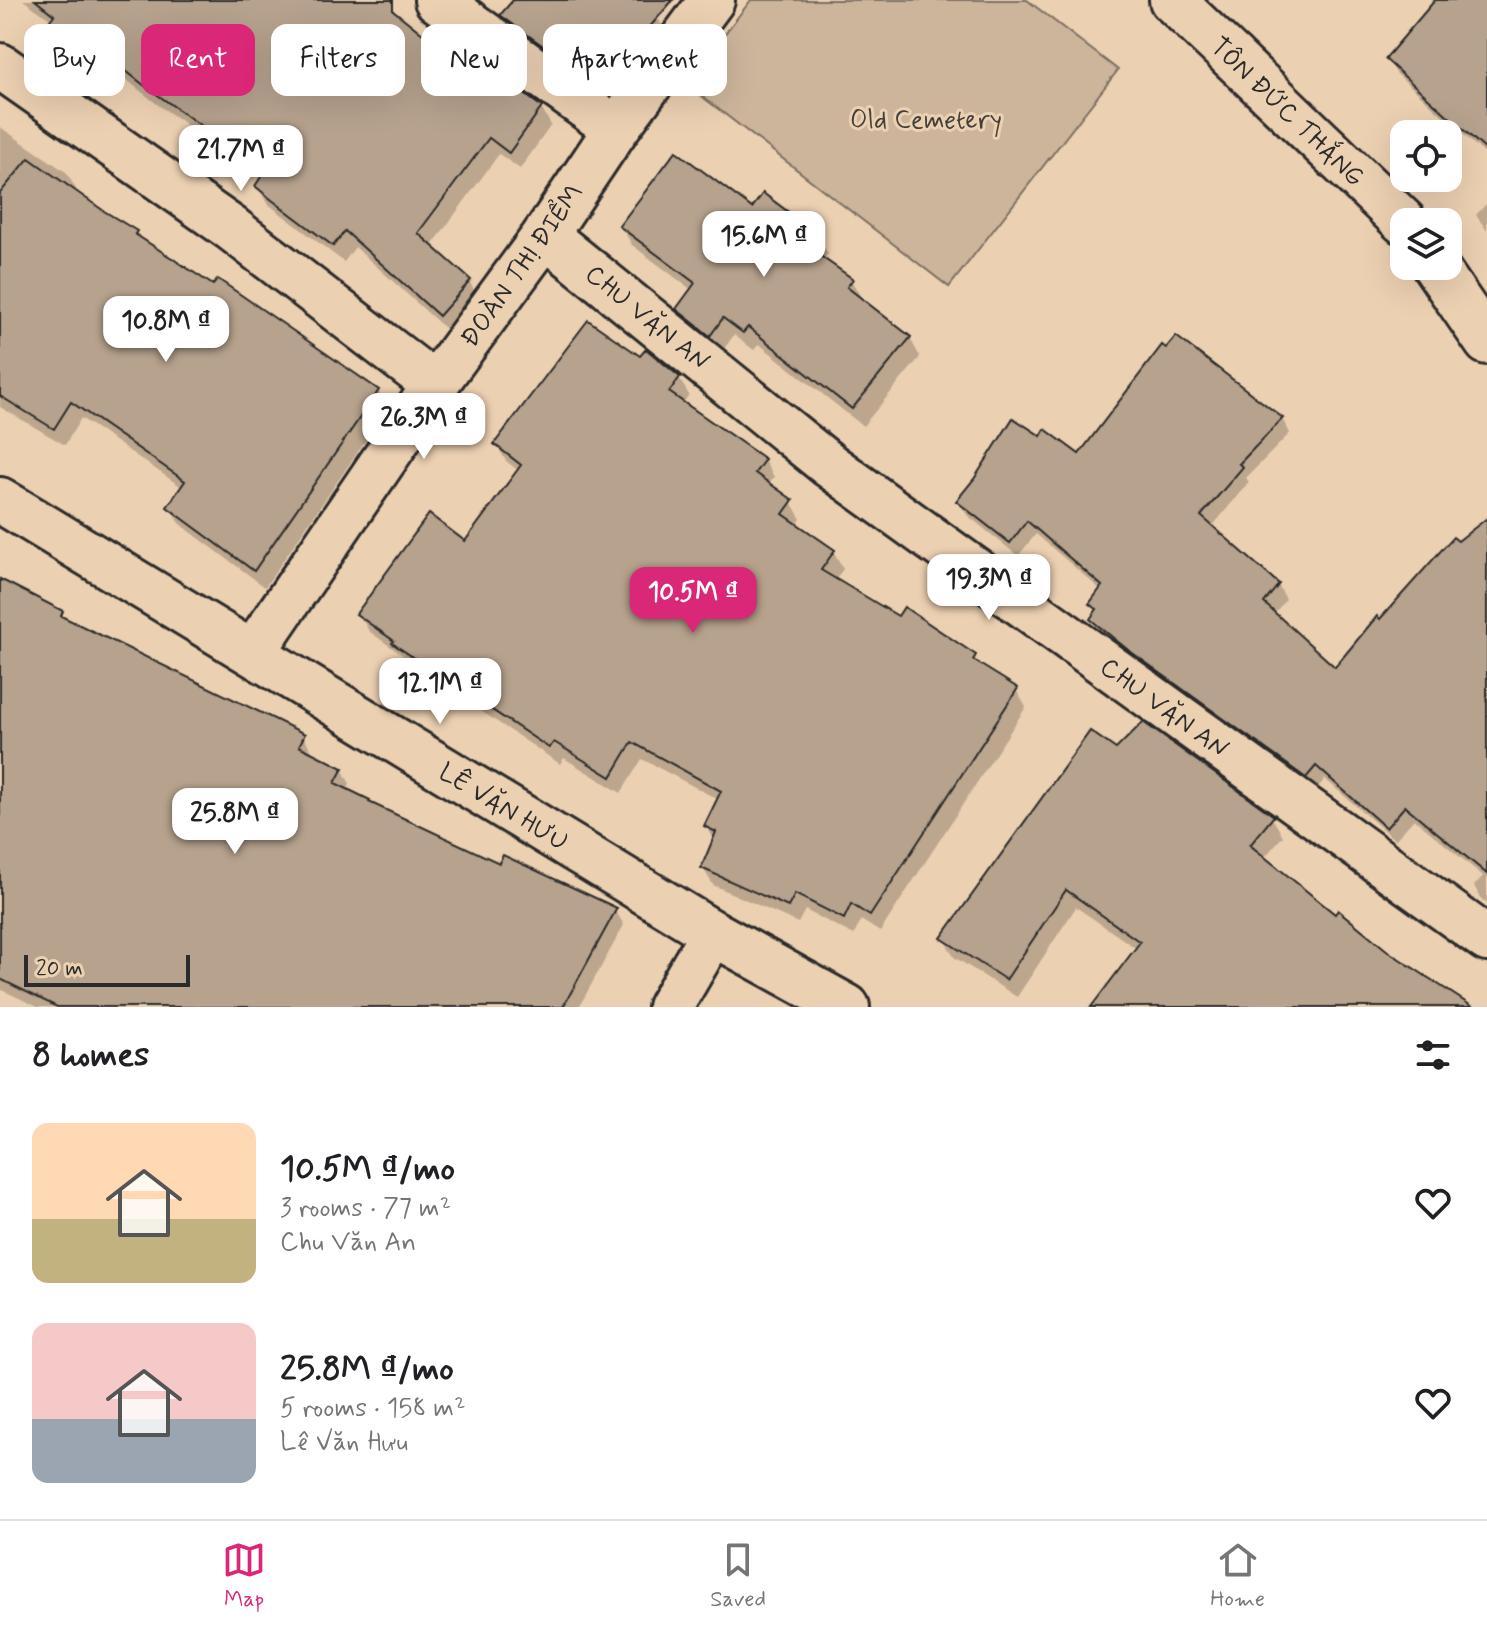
<!DOCTYPE html>
<html lang="en">
<head>
<meta charset="utf-8">
<style>
  :root { --surface:#fff; --page:#f6f6f6; --text:#202124; --muted:#757577; --line:#e0e0e0; --accent:#db2777 }
  body { margin:0; font-family:Mynerve,sans-serif; background:var(--page); color:var(--text); height:100vh; display:flex; flex-direction:column; font-size:30px; white-space:nowrap }
  * { box-sizing:border-box; margin:0 }
  p { font-size:26px; color:var(--muted) }
  .icon { flex:none; width:44px; height:44px; fill:none; stroke:currentColor; stroke-width:2; stroke-linecap:round; stroke-linejoin:round }
  .map { position:relative; height:1007px; overflow:hidden }
  .details { display:flex; flex-direction:column; background:var(--surface); flex:1 }
  .details>* { flex:none }
  .hud { position:absolute; left:24px; top:24px; width:800px; height:72px; display:flex; gap:16px }
  .controls { position:absolute; left:1390px; top:120px; display:grid; gap:16px }
  .controls a { display:grid; place-items:center; width:72px; height:72px; border-radius:16px; background:var(--surface); box-shadow:0 8px 32px #0002; font-size:40px }
  .scale { position:absolute; left:24px; bottom:20px; width:166px; box-sizing:border-box; padding-left:8px; border:4px solid #2b2b2b; border-top:0; font-size:22px; line-height:28px; white-space:nowrap; color:#2b2b2b; -webkit-text-stroke:6px #ecd0b2; paint-order:stroke }
  .price { position:absolute; translate:-50% -68px; padding:0 18px; border-radius:16px; background:#fff; color:#222; font-size:26px; line-height:52px; filter:drop-shadow(0 2px 4px #0008) }
  .price::after { content:''; position:absolute; left:50%; top:48px; width:24px; height:18px; margin-left:-12px; background:inherit; clip-path:polygon(0 0,100% 0,50% 100%) }
  .price.selected { background:var(--accent); color:#fff }
  ul { padding:0; list-style:none }
  li { display:flex; align-items:center; gap:24px; height:200px; padding:0 32px }
  li span { display:grid; place-items:center; flex:none; width:224px; height:160px; border-radius:16px; color:#555 }
  li>.icon { margin-inline-start:auto }
  span .icon { width:96px; height:96px; fill:#fffc; stroke-width:1 }
  li b { font-size:34px }
  h2 { display:flex; justify-content:space-between; align-items:center; height:96px; padding:0 32px; font-size:34px }
  .pill { padding:0 28px; border-radius:16px; background:var(--surface); box-shadow:0 8px 32px #0002; font-size:28px; line-height:72px }
  .pill.selected { background:var(--accent); color:#fff }
  .menu { display:flex; justify-content:space-around; align-items:center; height:112px; border-top:2px solid var(--line); background:var(--surface); font-size:22px; color:var(--muted) }
  .menu a { display:grid; justify-items:center; gap:4px }
  .menu .selected { color:var(--accent) }
  .map>svg:first-child { display:block }
</style>
</head>
<body>
<div class="map">
<svg width="1487" height="1007" viewBox="0 0 1487 1007">
  <rect width="100%" height="100%" fill="#ecd0b2"/>
  <filter id="ink" filterUnits="userSpaceOnUse"><feTurbulence type="fractalNoise" baseFrequency=".0125" numOctaves="2"/><feDisplacementMap in="SourceGraphic" scale="16" xChannelSelector="R" yChannelSelector="G"/><feConvolveMatrix kernelMatrix="1 2 1 2 8 2 1 2 1" color-interpolation-filters="sRGB"/></filter>
  <g filter="url(#ink)">
    <polygon fill="#cdb59c" stroke="#7c7064" stroke-width="2" points="751,0 1027,0 1118,70 949,287 686,84"/>
    <g fill="#0003">
      <polygon points="23,0 359,0 459,66 541,108 551,125 520,169 499,154 431,247 469,281 479,299 449,332 355,247 344,262 285,217 267,203 257,186 263,178 157,104 99,58 77,85 43,58 33,40 50,19"/>
      <polygon points="515,0 663,0 657,17 669,37 618,97 591,74 583,85 514,35 503,15"/>
      <polygon points="1437,0 1452,0 1487,25 1487,156 1396,73 1388,59"/>
      <polygon points="0,127 66,172 76,189 74,192 135,232 139,238 378,391 388,408 265,587 180,524 170,507 183,488 81,418 65,445 0,407"/>
      <polygon points="1487,203 1487,231 1476,215"/>
      <polygon points="752,211 817,236 828,254 823,260 851,280 862,299 910,338 920,357 863,426 759,344 754,350 734,335 721,353 689,327 678,309 692,290 632,245 621,226"/>
      <polygon points="641,359 679,378 689,395 682,404 764,460 774,477 768,485 791,502 801,519 796,526 833,551 843,569 835,580 899,619 974,657 981,667 1016,690 1026,707 880,932 861,920 854,935 805,910 798,923 713,885 703,868 714,841 706,826 719,800 642,759 621,793 564,758 560,764 405,660 402,655 369,631 359,614 466,543 519,471 506,461 496,444"/>
      <polygon points="1282,419 1290,433 1246,478 1249,482 1211,528 1278,585 1286,599 1274,614 1335,670 1458,544 1487,521 1487,903 1482,900 1474,886 1483,876 1414,819 1395,840 1325,779 1315,791 1137,663 1101,633 1092,619 1097,613 1092,604 1101,590 1036,534 1018,556 967,515 959,501 1041,439 1079,457"/>
      <polygon points="0,581 60,617 303,736 312,751 311,754 342,769 350,784 347,791 371,806 500,865 615,910 624,925 579,1007 38,1007 0,989"/>
      <polygon points="1117,751 1272,818 1283,836 1264,858 1335,916 1470,1007 1095,1007 1137,949 1076,907 1017,997 954,957 944,939"/>
    </g>
    <g fill="#b6a28d" stroke="#2b2b2b" stroke-width="2">
      <polygon points="35,0 393,0 393,10 459,63 468,53 542,107 509,153 489,138 418,233 471,280 439,316 345,231 333,246 272,200 255,186 265,171 145,86 89,42 66,69 33,42 54,15"/>
      <polygon points="513,0 673,0 605,79 579,56 571,66 500,15"/>
      <polygon points="1435,0 1487,0 1487,151 1385,59"/>
      <polygon points="676,151 752,208 763,193 819,235 809,248 853,279 847,287 911,337 852,409 748,327 743,333 723,318 710,336 676,309 695,283 619,226"/>
      <polygon points="29,158 104,211 137,231 135,234 213,285 218,279 379,390 254,571 167,507 185,481 71,402 54,429 0,396 0,193"/>
      <polygon points="588,320 640,356 646,349 680,377 669,392 765,459 755,473 793,500 783,514 835,550 821,570 898,616 904,607 976,655 973,660 1018,688 870,916 851,904 844,919 795,894 788,907 701,868 716,832 704,826 721,791 632,742 611,777 554,742 549,748 392,643 394,641 356,614 429,514 465,541 521,465 494,444"/>
      <polygon points="1176,336 1283,418 1239,464 1243,467 1201,516 1279,584 1264,603 1335,667 1377,616 1380,619 1453,537 1458,541 1487,518 1487,874 1405,806 1386,828 1316,766 1306,778 1127,649 1090,619 1097,609 1089,604 1102,586 1027,521 1010,543 956,501 974,479 1013,418 1041,436 1045,429 1079,454 1162,345 1166,348"/>
      <polygon points="0,579 63,611 61,616 305,734 299,746 343,768 335,783 370,800 369,802 499,863 503,855 617,908 563,1007 57,1007 0,979"/>
      <polygon points="1143,722 1274,816 1250,845 1335,914 1338,910 1389,952 1473,1007 1091,1007 1140,942 1066,890 1006,980 941,938 1090,731 1116,749"/>
    </g>
    <g fill="none" stroke-linecap="round" stroke-linejoin="round">
      <defs>
        <g id="minor">
          <polyline points="437,0 616,129"/>
          <polyline points="1172,0 1232,57"/>
          <polyline points="0,66 231,228 435,385"/>
          <polyline points="545,235 829,465 1487,939"/>
          <polyline points="0,500 713,933 847,1007"/>
          <polyline points="253,652 435,385 545,235 616,129 712,0"/>
          <polyline points="670,1007 713,933"/>
        </g>
        <g id="tertiary">
          <polyline points="1232,57 1404,222"/>
          <polyline points="1435,266 1487,342"/>
        </g>
      </defs>
      <use href="#minor" stroke="#2b2b2b" stroke-width="50"/>
      <use href="#tertiary" stroke="#2b2b2b" stroke-width="50"/>
      <use href="#minor" stroke="#ecd0b2" stroke-width="44"/>
      <use href="#tertiary" stroke="#ecd0b2" stroke-width="44"/>
    </g>
  </g>
  <g text-anchor="middle" stroke-width="6" stroke-linejoin="round" paint-order="stroke">
    <g font-size="26" fill="#2b2b2b" stroke="#ecd0b2">
      <text transform="translate(1288 111) rotate(44)" y="9">TÔN ĐỨC THẮNG</text>
      <text transform="translate(521 265) rotate(-55)" y="9">ĐOÀN THỊ ĐIỂM</text>
      <text transform="translate(648 317) rotate(39)" y="9">CHU VĂN AN</text>
      <text transform="translate(1165 707) rotate(36)" y="9">CHU VĂN AN</text>
      <text transform="translate(504 806) rotate(31)" y="9">LÊ VĂN HƯU</text>
    </g>
    <g font-size="26" fill="#43403c" stroke="#ecd0b2">
      <text x="926" y="128">Old Cemetery</text>
    </g>
  </g>
</svg>
<div class="controls">
<a><svg class="icon" aria-label="locate" viewBox="0 0 24 24"><circle cx="12" cy="12" r="6"/><path d="M12 2v4M12 18v4M2 12h4M18 12h4"/></svg></a>
<a><svg class="icon" aria-label="layers" viewBox="0 0 24 24"><path d="M12 4l9 5-9 5-9-5zM3 14l9 5 9-5"/></svg></a>
</div>
<div class="scale">20 m</div>
<b class="price" style="left:241px;top:193px">21.7M ₫</b>
<b class="price" style="left:764px;top:279px">15.6M ₫</b>
<b class="price" style="left:166px;top:364px">10.8M ₫</b>
<b class="price" style="left:424px;top:461px">26.3M ₫</b>
<b class="price" style="left:989px;top:622px">19.3M ₫</b>
<b class="price selected" style="left:693px;top:635px">10.5M ₫</b>
<b class="price" style="left:440px;top:726px">12.1M ₫</b>
<b class="price" style="left:235px;top:856px">25.8M ₫</b>
<div class="hud">
<a class="pill">Buy</a>
<a class="pill selected">Rent</a>
<a class="pill">Filters</a>
<a class="pill">New</a>
<a class="pill">Apartment</a>
</div>
</div>
<section class="details">
<h2>8 homes<svg class="icon" aria-label="filters" viewBox="0 0 24 24"><path d="M4 7h16M4 17h16"/><circle cx="9" cy="7" r="2"/><circle cx="15" cy="17" r="2"/></svg></h2>
<ul>
<li><span style="background:linear-gradient(#ffd9b3 60%,#c2b280 0)"><svg class="icon" aria-label="home" viewBox="0 0 24 24"><path d="M3 11l9-7 9 7M6 9v11h12V9"/></svg></span><div><b>10.5M ₫/mo</b><p>3 rooms · 77 m²</p><p>Chu Văn An</p></div><svg class="icon" aria-label="heart" viewBox="0 0 24 24"><path d="M12 20l-8-8c-3-5 5-10 8-4 3-6 11-1 8 4z"/></svg></li>
<li><span style="background:linear-gradient(#f6c9c9 60%,#9aa5b1 0)"><svg class="icon" aria-label="home" viewBox="0 0 24 24"><path d="M3 11l9-7 9 7M6 9v11h12V9"/></svg></span><div><b>25.8M ₫/mo</b><p>5 rooms · 158 m²</p><p>Lê Văn Hưu</p></div><svg class="icon" aria-label="heart" viewBox="0 0 24 24"><path d="M12 20l-8-8c-3-5 5-10 8-4 3-6 11-1 8 4z"/></svg></li>
</ul>
</section>
<nav class="menu">
<a class="selected"><svg class="icon" aria-label="map" viewBox="0 0 24 24"><path d="M3 6l6-2 6 2 6-2v14l-6 2-6-2-6 2zM9 4v14M15 6v14"/></svg>Map</a>
<a><svg class="icon" aria-label="saved" viewBox="0 0 24 24"><path d="M7 4h10v16l-5-4-5 4z"/></svg>Saved</a>
<a><svg class="icon" aria-label="home" viewBox="0 0 24 24"><path d="M3 11l9-7 9 7M6 9v11h12V9"/></svg>Home</a>
</nav>
</body>
</html>
